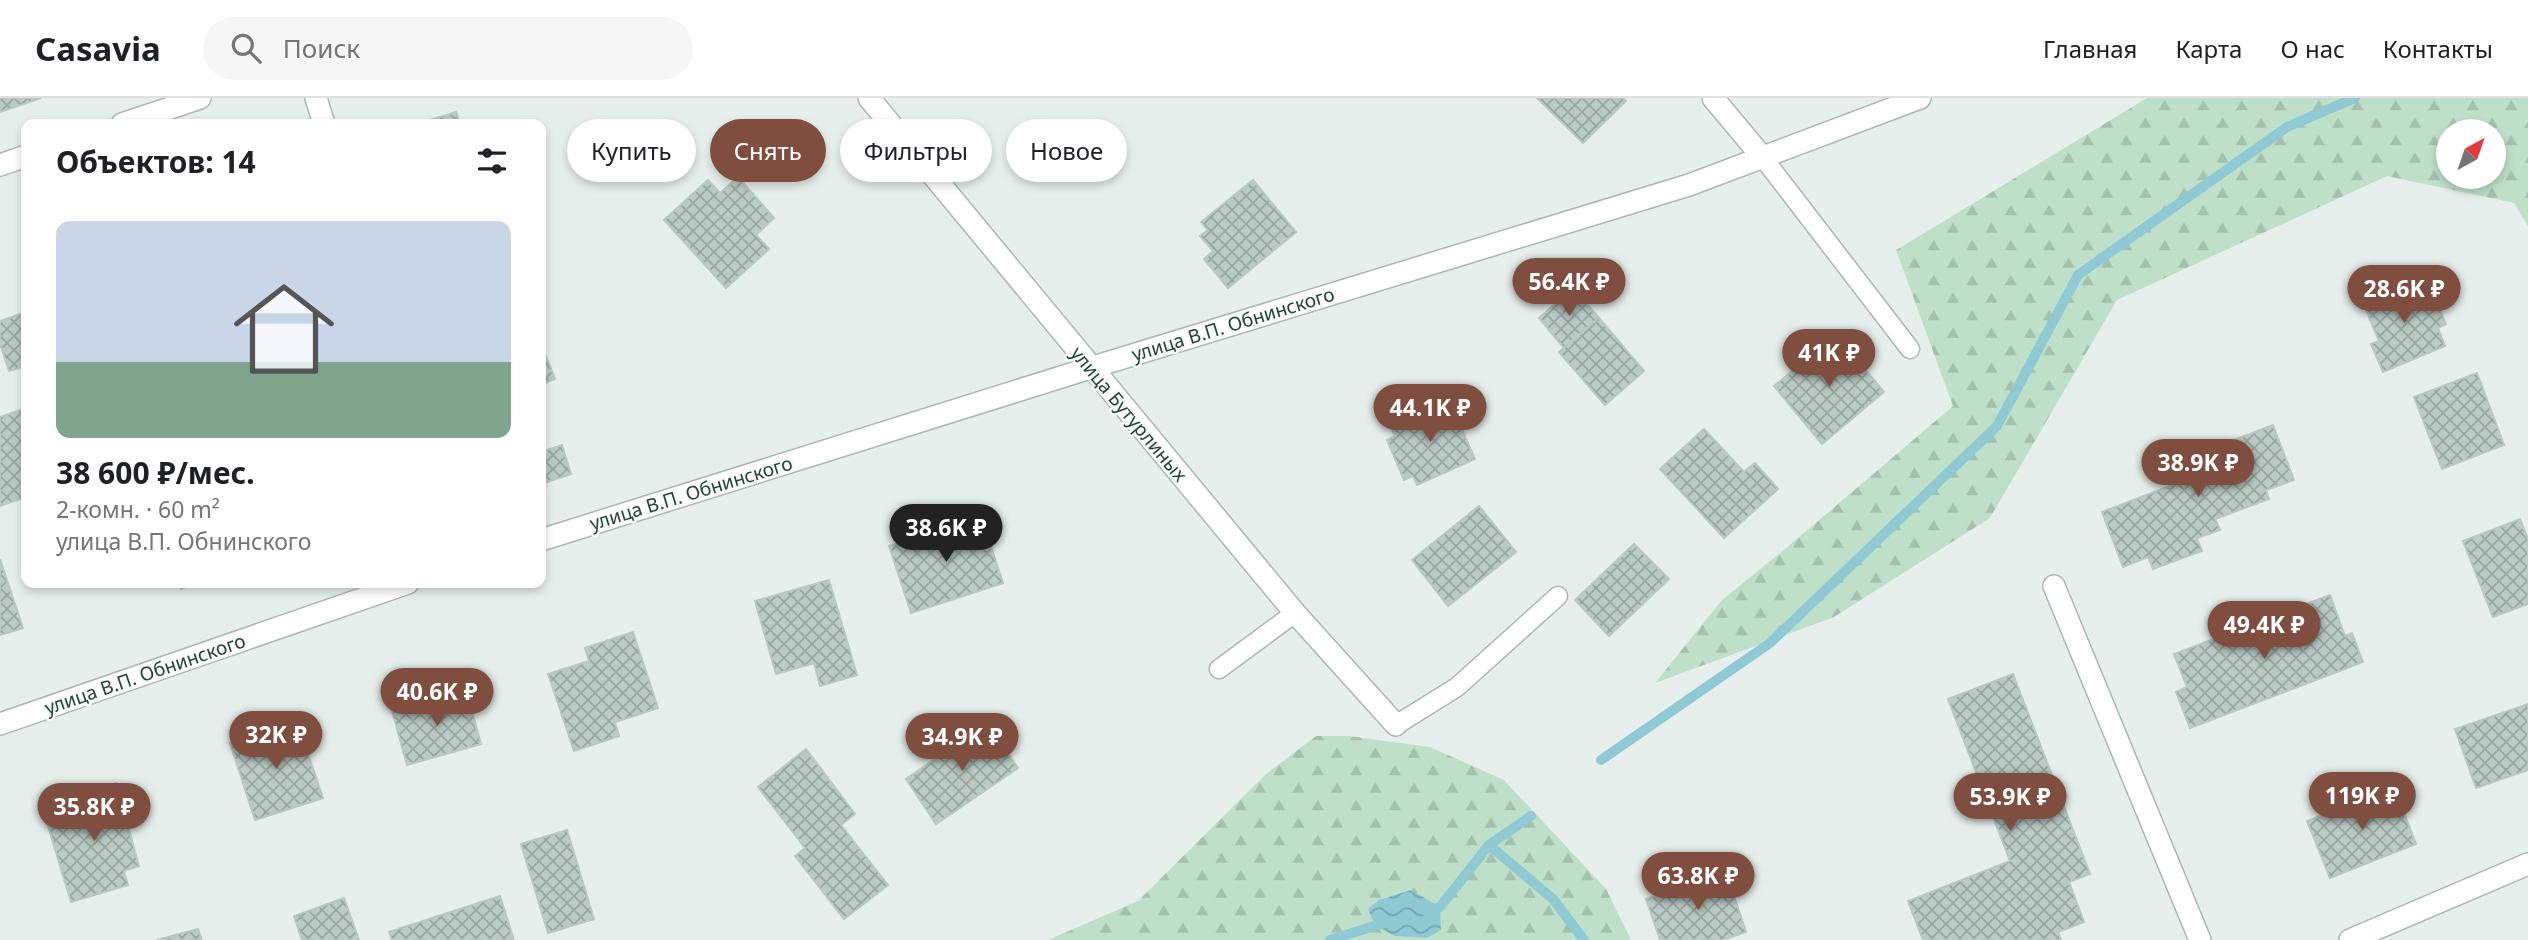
<!DOCTYPE html>
<html lang="ru">
<head>
<meta charset="utf-8">
<style>
  :root { --surface:#fff; --page:#f6f6f6; --text:#202124; --muted:#757577; --line:#e0e0e0; --accent:#7f4e3f }
  body { margin:0; font-family:"Noto Sans",sans-serif; background:var(--page); color:var(--text); height:100vh; display:flex; flex-direction:column; font-size:26px; white-space:nowrap }
  * { box-sizing:border-box; margin:0 }
  p { font-size:23px; color:var(--muted) }
  .icon { flex:none; width:38px; height:38px; fill:none; stroke:currentColor; stroke-width:2; stroke-linecap:round; stroke-linejoin:round }
  .map { position:relative; flex:1; overflow:hidden }
  .details { position:absolute; left:21px; top:21px; width:525px; height:469px; display:flex; flex-direction:column; background:var(--surface); border-radius:14px; box-shadow:0 4px 10px #0003 }
  .details>* { flex:none }
  .hud { position:absolute; left:567px; top:21px; width:665px; height:63px; display:flex; gap:14px }
  .needle { width:46px; rotate:40deg }
  .controls { position:absolute; left:2436px; top:21px; display:grid; gap:14px }
  .controls a { display:grid; place-items:center; width:70px; height:70px; border-radius:50%; background:var(--surface); box-shadow:0 4px 10px #0003; font-size:35px }
  .price { position:absolute; translate:-50% -60px; padding:0 16px; border-radius:24px; background:var(--accent); color:#fff; font-size:23px; line-height:46px; filter:drop-shadow(0 2px 4px #0008) }
  .price::after { content:''; position:absolute; left:50%; top:42px; width:21px; height:16px; margin-left:-10px; background:inherit; clip-path:polygon(0 0,100% 0,50% 100%) }
  .price.current { background:#222; color:#fff }
  ul { padding:0; list-style:none }
  li { display:grid; align-content:center; gap:14px; height:371px; padding:0 35px }
  li span { display:grid; place-items:center; height:217px; border-radius:14px; color:#555 }
  li>.icon { margin-inline-start:auto }
  span .icon { width:126px; height:126px; fill:#fffc; stroke-width:1 }
  li b { font-size:30px }
  h2 { display:flex; justify-content:space-between; align-items:center; height:84px; padding:0 35px; font-size:30px }
  .chip { padding:0 24px; border-radius:32px; background:var(--surface); box-shadow:0 4px 10px #0003; font-size:24px; line-height:63px }
  .chip.current { background:var(--accent); color:#fff }
  header { display:flex; align-items:center; gap:42px; box-sizing:border-box; height:98px; padding:0 35px; background:var(--surface); border-bottom:2px solid var(--line) }
  header strong { font-size:33px }
  nav { display:flex; gap:38px; margin-inline-start:auto; font-size:24px }
  .search { width:490px; height:63px; background:var(--page); display:flex; align-items:center; gap:18px; box-sizing:border-box; padding:0 24px; border-radius:38px; color:var(--muted); font-size:26px }
  .map>svg:first-child { display:block }
</style>
</head>
<body>
<header>
<strong>Casavia</strong>
<div class="search"><svg class="icon" aria-label="search" viewBox="0 0 24 24"><circle cx="10" cy="10" r="6"/><path d="M15 15l6 6"/></svg>Поиск</div>
<nav><a>Главная</a><a>Карта</a><a>О нас</a><a>Контакты</a></nav>
</header>
<div class="map">
<svg width="2528" height="842" viewBox="0 0 2528 842">
  <defs>
    <pattern id="forest-firs" width="22" height="20" patternUnits="userSpaceOnUse" patternTransform="scale(1.75)"><rect width="22" height="20" fill="#bfe0c8"/><path d="M5 1l3.5 6h-7zM16 11l3.5 6h-7z" fill="#a4c1ad"/></pattern>
    <pattern id="water-waves" width="16" height="10" patternUnits="userSpaceOnUse" patternTransform="scale(1.75)"><rect width="16" height="10" fill="#8ec9d4"/><path d="M0 5q4-4 8 0t8 0" fill="none" stroke="#74a5ad"/></pattern>
    <pattern id="building-cross-hatch" width="8" height="8" patternUnits="userSpaceOnUse" patternTransform="scale(1.75)"><rect width="8" height="8" fill="#bbcac4"/><path d="M0 0l8 8M0 8l8-8" fill="none" stroke="#98a6a0"/></pattern>
  </defs>
  <rect width="100%" height="100%" fill="#e6efeb"/>
  <g fill="url(#forest-firs)" fill-rule="evenodd">
    <path d="M2147,0H2528V128L2514,105L2387,78L2117,202L1990,420L1834,519L1655,585L1722,502L1791,446L1953,308L1896,152ZM2448,33H2494V79H2448Z"/>
    <polygon points="1316,638 1349,638 1430,649 1504,682 1606,791 1631,842 1048,842 1138,803 1266,676"/>
  </g>
  <polygon fill="url(#water-waves)" points="1411,792 1440,809 1441,832 1427,840 1395,838 1375,828 1368,811 1379,802"/>
  <g fill="none" stroke-linecap="round" stroke-linejoin="round">
    <g stroke="#8ec9d4" stroke-width="10">
      <polyline points="1601,662 1770,545 1997,328 2078,177 2287,29 2355,0"/>
      <polyline points="1489,747 1553,801 1584,842"/>
      <polyline points="1426,813 1440,809 1489,747 1531,718"/>
      <polyline points="1330,842 1387,824"/>
    </g>
  </g>
  <g fill="url(#building-cross-hatch)" stroke="#b8c9c2" stroke-width="2">
    <polygon points="0,0 41,0 0,14"/>
    <polygon points="1537,0 1623,0 1626,3 1583,45"/>
    <polygon points="456,14 460,26 417,26"/>
    <polygon points="738,79 774,120 756,137 769,151 726,190 664,122 708,82 720,95"/>
    <polygon points="1253,82 1296,134 1228,190 1204,161 1213,153 1200,138 1208,132 1201,124"/>
    <polygon points="2398,184 2405,199 2430,189 2446,226 2438,230 2445,248 2383,274 2371,246 2379,243 2361,200"/>
    <polygon points="1573,190 1599,220 1564,250 1539,220"/>
    <polygon points="26,214 26,268 9,273 0,246 0,223"/>
    <polygon points="1599,220 1644,273 1605,307 1559,254"/>
    <polygon points="1836,237 1884,294 1822,346 1774,288"/>
    <polygon points="541,245 555,281 541,287"/>
    <polygon points="2477,275 2504,347 2442,371 2414,299"/>
    <polygon points="1449,302 1475,361 1417,387 1413,378 1404,382 1387,342 1395,338 1390,328"/>
    <polygon points="26,310 26,399 0,408 0,319"/>
    <polygon points="2273,327 2294,382 2266,392 2269,401 2215,421 2220,432 2197,440 2202,453 2153,471 2148,459 2123,469 2102,414 2183,383 2176,364"/>
    <polygon points="1704,331 1744,374 1755,365 1778,391 1724,440 1660,371"/>
    <polygon points="562,347 571,376 541,386 541,354"/>
    <polygon points="1479,408 1516,454 1448,508 1412,462"/>
    <polygon points="981,418 1003,485 911,515 889,448"/>
    <polygon points="2520,421 2528,441 2528,506 2493,519 2463,443"/>
    <polygon points="1634,446 1669,481 1609,538 1575,502"/>
    <polygon points="0,461 23,530 0,537"/>
    <polygon points="829,482 857,577 820,588 814,565 776,576 755,503"/>
    <polygon points="179,485 198,485 181,491"/>
    <polygon points="2330,497 2345,538 2352,535 2363,564 2190,630 2176,594 2187,589 2174,556"/>
    <polygon points="633,534 658,610 615,624 619,638 574,653 548,576 589,563 585,550"/>
    <polygon points="2013,576 2090,776 2069,784 2084,824 2058,834 2061,842 1923,842 1908,803 2010,763 1948,601"/>
    <polygon points="466,592 481,646 407,667 392,613"/>
    <polygon points="2528,606 2528,672 2476,690 2455,631"/>
    <polygon points="297,623 323,700 255,722 230,645"/>
    <polygon points="987,625 1018,670 936,726 906,681"/>
    <polygon points="806,651 855,716 841,727 888,787 844,821 795,758 805,750 758,689"/>
    <polygon points="116,685 139,768 124,773 128,787 71,804 47,725 69,719 64,700"/>
    <polygon points="2394,689 2416,746 2330,780 2307,723"/>
    <polygon points="567,732 594,821 548,835 521,746"/>
    <polygon points="1726,774 1746,834 1723,842 1660,842 1646,801"/>
    <polygon points="500,798 514,842 392,842 389,834"/>
    <polygon points="344,800 359,842 302,842 294,818"/>
    <polygon points="198,831 202,842 157,842"/>
  </g>
  <g fill="none" stroke-linecap="round" stroke-linejoin="round">
    <defs>
      <g id="service">
        <polyline points="1764,61 1910,251"/>
        <polyline points="1219,571 1295,515"/>
        <polyline points="1396,627 1457,589 1558,498"/>
      </g>
      <g id="minor">
        <polyline points="316,0 324,26"/>
        <polyline points="869,0 1295,515 1396,627"/>
        <polyline points="1713,0 1764,61"/>
        <polyline points="122,26 200,0"/>
        <polyline points="0,67 26,58"/>
        <polyline points="541,442 1090,270 1689,87 1920,0"/>
        <polyline points="2054,488 2200,842"/>
        <polyline points="0,626 408,485"/>
        <polyline points="2350,842 2528,766"/>
      </g>
    </defs>
    <use href="#service" stroke="#a8b8b2" stroke-width="21"/>
    <use href="#minor" stroke="#a8b8b2" stroke-width="24"/>
    <use href="#service" stroke="#fff" stroke-width="18"/>
    <use href="#minor" stroke="#fff" stroke-width="21"/>
  </g>
  <g text-anchor="middle" stroke-width="5" stroke-linejoin="round" paint-order="stroke">
    <g font-size="19" fill="#24423a" stroke="#f7fbf9">
      <text transform="translate(1233 226) rotate(-17)" y="7">улица В.П. Обнинского</text>
      <text transform="translate(1129 316) rotate(50)" y="7">улица Бутурлиных</text>
      <text transform="translate(691 395) rotate(-17)" y="7">улица В.П. Обнинского</text>
      <text transform="translate(145 576) rotate(-19)" y="7">улица В.П. Обнинского</text>
    </g>
  </g>
</svg>
<div class="controls">
<a><svg class="needle" viewBox="-14 -14 28 28"><path d="M0-13l5 13h-10z" fill="#e53935"/><path d="M0 13l5-13h-10z" fill="#757577"/></svg></a>
</div>
<b class="price" style="left:1569px;top:220px">56.4K ₽</b>
<b class="price" style="left:2404px;top:227px">28.6K ₽</b>
<b class="price" style="left:1829px;top:291px">41K ₽</b>
<b class="price" style="left:1430px;top:346px">44.1K ₽</b>
<b class="price" style="left:2198px;top:401px">38.9K ₽</b>
<b class="price current" style="left:946px;top:466px">38.6K ₽</b>
<b class="price" style="left:2264px;top:563px">49.4K ₽</b>
<b class="price" style="left:437px;top:630px">40.6K ₽</b>
<b class="price" style="left:276px;top:673px">32K ₽</b>
<b class="price" style="left:962px;top:675px">34.9K ₽</b>
<b class="price" style="left:2362px;top:734px">119K ₽</b>
<b class="price" style="left:2010px;top:735px">53.9K ₽</b>
<b class="price" style="left:94px;top:745px">35.8K ₽</b>
<b class="price" style="left:1698px;top:814px">63.8K ₽</b>
<div class="hud">
<a class="chip">Купить</a>
<a class="chip current">Снять</a>
<a class="chip">Фильтры</a>
<a class="chip">Новое</a>
</div>
<section class="details">
<h2>Объектов: 14<svg class="icon" aria-label="filters" viewBox="0 0 24 24"><path d="M4 7h16M4 17h16"/><circle cx="9" cy="7" r="2"/><circle cx="15" cy="17" r="2"/></svg></h2>
<ul>
<li><span style="background:linear-gradient(#c9d6e8 65%,#7fa58c 0)"><svg class="icon" aria-label="home" viewBox="0 0 24 24"><path d="M3 11l9-7 9 7M6 9v11h12V9"/></svg></span><div><b>38 600 ₽/мес.</b><p>2-комн. · 60 m²</p><p>улица В.П. Обнинского</p></div></li>
</ul>
</section>
</div>
</body>
</html>
